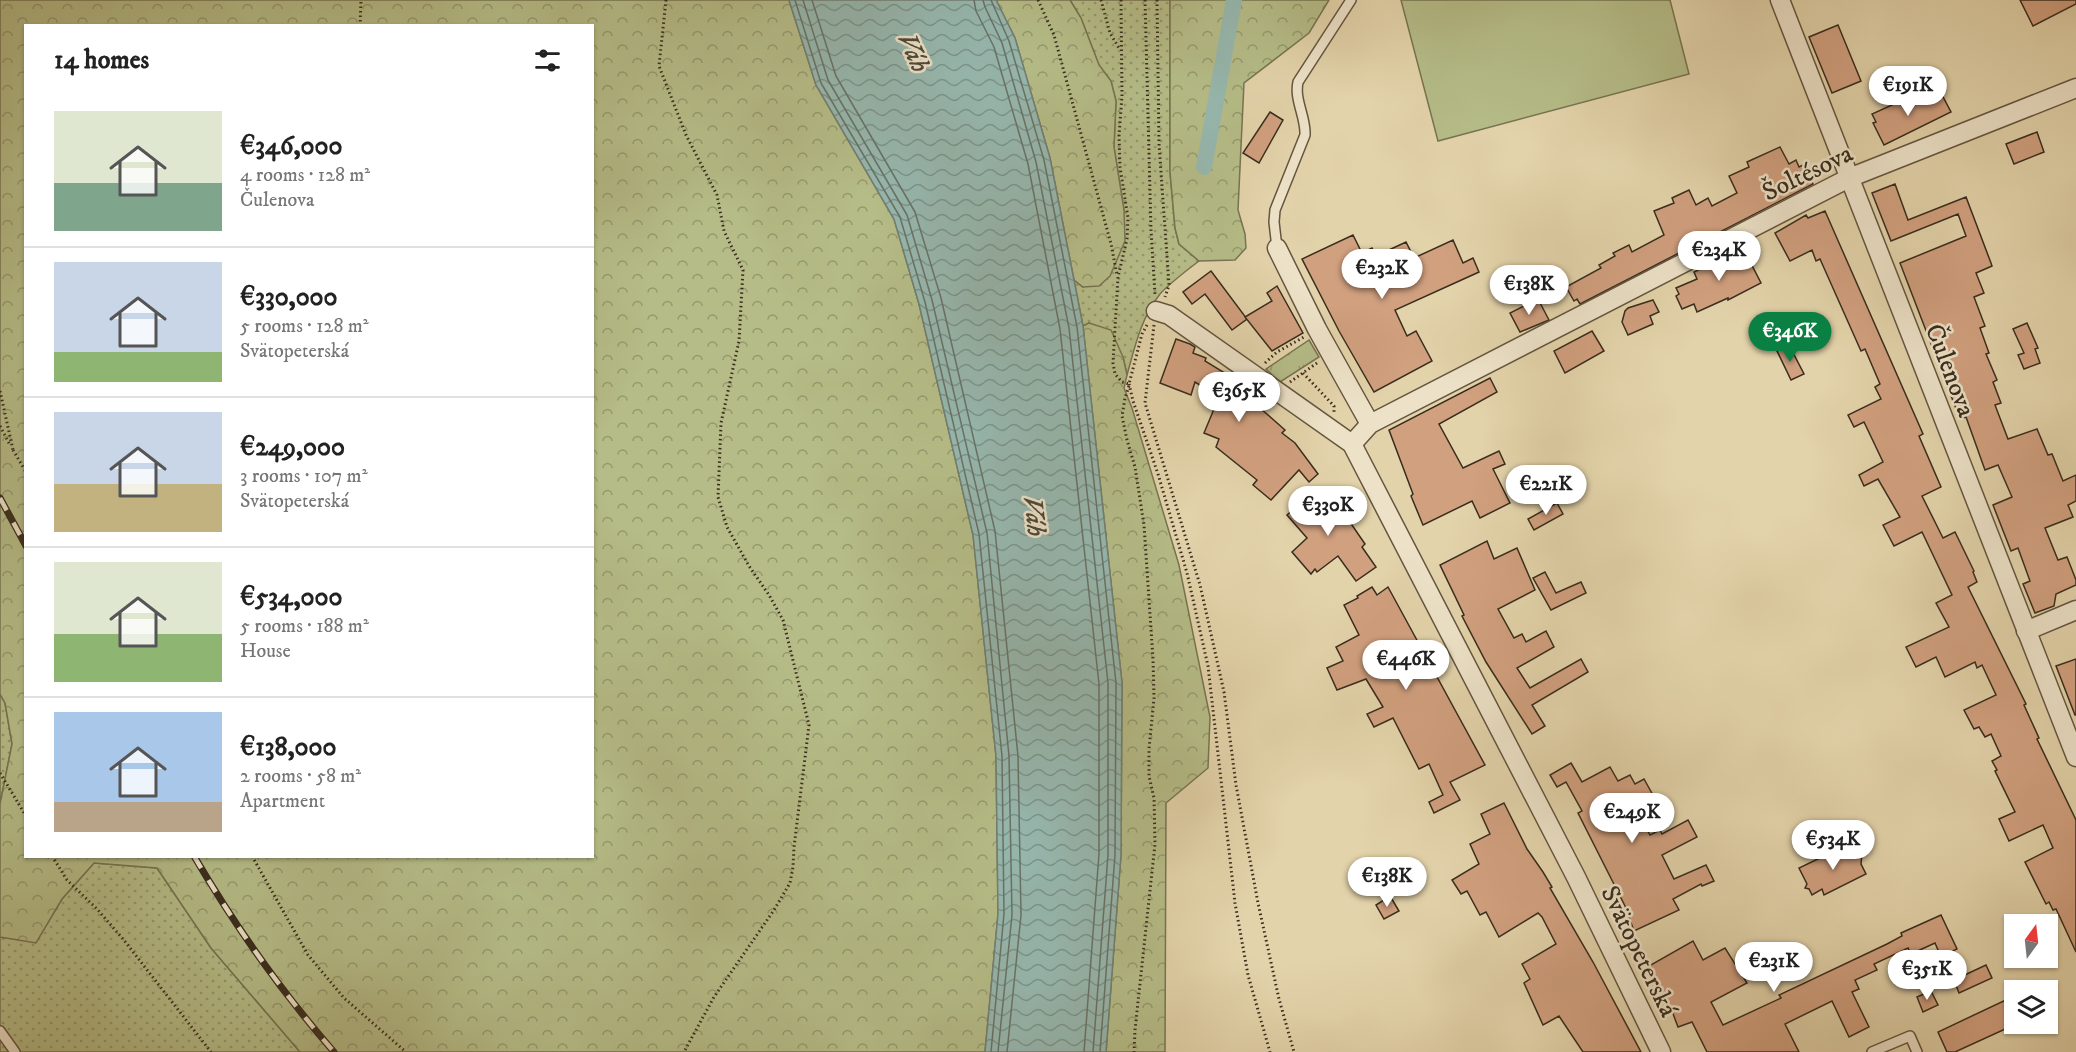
<!DOCTYPE html>
<html lang="en">
<head>
<meta charset="utf-8">
<style>
  :root { --surface:#fff; --page:#f2f2f2; --text:#222; --muted:#767676; --line:#e0e0e0; --accent:#0b8043 }
  body { margin:0; font-family:"IM FELL DW Pica",serif; background:var(--page); color:var(--text); height:100vh; display:flex; flex-direction:column; font-size:22px; white-space:nowrap }
  * { box-sizing:border-box; margin:0 }
  p { font-size:20px; color:var(--muted) }
  .icon { flex:none; width:33px; height:33px; fill:none; stroke:currentColor; stroke-width:2; stroke-linecap:round; stroke-linejoin:round }
  .map { position:relative; flex:1; overflow:hidden }
  .details { position:absolute; left:24px; top:24px; width:570px; height:834px; display:flex; flex-direction:column; background:var(--surface); border-radius:0px; box-shadow:0 2px 4px #0004 }
  .details>* { flex:none }
  .needle { width:39px; rotate:15deg }
  .tools { position:absolute; left:2004px; top:914px; display:grid; gap:12px }
  .tools a { display:grid; place-items:center; width:54px; height:54px; border-radius:0px; background:var(--surface); box-shadow:0 2px 4px #0004; font-size:30px }
  .price { position:absolute; translate:-50% -51px; padding:0 14px; border-radius:21px; background:#fff; color:#222; font-size:20px; line-height:39px; filter:drop-shadow(0 2px 3px #0008) }
  .price::after { content:''; position:absolute; left:50%; top:36px; width:18px; height:14px; margin-left:-9px; background:inherit; clip-path:polygon(0 0,100% 0,50% 100%) }
  .price.selected { background:var(--accent); color:#fff }
  ul { padding:0; list-style:none }
  li { display:flex; align-items:center; gap:18px; height:150px; padding:0 30px }
  li+li { border-top:2px solid var(--line) }
  li span { display:grid; place-items:center; flex:none; width:168px; height:120px; border-radius:0px; color:#555 }
  li>.icon { margin-inline-start:auto }
  span .icon { width:72px; height:72px; fill:#fffc; stroke-width:1 }
  li b { font-size:26px }
  h2 { display:flex; justify-content:space-between; align-items:center; height:72px; padding:0 30px; font-size:26px }
  .map>svg:first-child { display:block }
</style>
</head>
<body>
<div class="map">
<svg width="2076" height="1052" viewBox="0 0 2076 1052">
  <defs>
    <pattern id="grass-dots" width="8" height="8" patternUnits="userSpaceOnUse" patternTransform="scale(1.5)"><rect width="8" height="8" fill="#b5bc87"/><path d="M2 2h.1M6 6h.1" fill="none" stroke="#94996e" stroke-width="1.8" stroke-linecap="round"/></pattern>
    <pattern id="forest-crowns" width="20" height="18" patternUnits="userSpaceOnUse" patternTransform="scale(1.5)"><rect width="20" height="18" fill="#b5bc87"/><path d="M2 6a3 3 0 1 1 6 0M12 15a3 3 0 1 1 6 0" fill="none" stroke="#94996e"/></pattern>
    <pattern id="park-tufts" width="24" height="20" patternUnits="userSpaceOnUse" patternTransform="scale(1.5)"><rect width="24" height="20" fill="#b5bc87"/><path d="M3 7l-1-3M5 7V3M7 7l1-3M15 17l-1-3M17 17v-4M19 17l1-3" fill="none" stroke="#94996e"/></pattern>
    <pattern id="water-waves" width="16" height="10" patternUnits="userSpaceOnUse" patternTransform="scale(1.5)"><rect width="16" height="10" fill="#96b7ae"/><path d="M0 5q4-4 8 0t8 0" fill="none" stroke="#7b958d"/></pattern>
  </defs>
  <rect width="100%" height="100%" fill="#e3d3aa"/>
  <filter id="stains"><feTurbulence type="fractalNoise" baseFrequency=".00333" numOctaves="4"/><feColorMatrix values="0 0 0 0 .2 0 0 0 0 .09 0 0 0 0 .02 0 0 0 .5 -.17"/></filter>
  <radialGradient id="worn" r=".72"><stop offset=".6" stop-color="#630" stop-opacity="0"/><stop offset="1" stop-color="#630" stop-opacity=".3"/></radialGradient>
  <g fill="url(#grass-dots)" stroke="#777452" stroke-width="1.5">
    <path d="M1070,0H1170V172L1175,228L1179,244L1199,261C1186,271 1171,282 1160,294C1141,318 1135,346 1127,375L1123,357L1089,323L1083,326L1074,280L1083,287L1124,210L1114,147L1116,101L1111,81L1099,65L1081,18Z"/>
    <polygon points="0,694 5,703 12,744 0,804"/>
    <polygon points="94,863 157,868 211,948 300,1052 0,1052 0,937 36,942 62,899"/>
  </g>
  <g fill="url(#forest-crowns)" stroke="#777452" stroke-width="1.5" fill-rule="evenodd">
    <path d="M0,0H789L816,85L894,219L919,304L973,535L996,756L998,914L985,1052H300L211,948L157,868L94,863L62,899L36,943L0,937V804L12,744L5,703L0,694ZM26,26H592V856H26Z"/>
    <polygon points="996,0 1070,0 1081,18 1099,65 1111,81 1116,101 1114,147 1124,210 1125,241 1110,276 1099,286 1083,287 1074,280 1050,158 1015,38"/>
    <polygon points="1170,0 1329,0 1309,33 1244,83 1238,210 1245,234 1246,248 1235,260 1199,261 1179,244 1175,228 1170,172"/>
    <polygon points="1089,323 1111,330 1123,357 1127,375 1124,388 1132,408 1179,565 1210,717 1208,768 1166,803 1165,1052 1106,1052 1121,855 1122,683 1083,326"/>
  </g>
  <polygon fill="url(#park-tufts)" stroke="#777452" stroke-width="1.5" points="1309,340 1319,357 1280,382 1266,369"/>
  <polygon fill="#b5bc87" stroke="#777452" stroke-width="1.5" points="1401,0 1670,0 1689,74 1438,141"/>
  <polygon fill="url(#water-waves)" stroke="#718074" stroke-width="1.5" points="789,0 996,0 1015,38 1050,158 1083,326 1122,683 1121,855 1106,1052 985,1052 998,914 996,756 973,535 919,304 894,219 816,85"/>
  <g fill="none" stroke-linecap="round" stroke-linejoin="round">
    <g stroke="#687266" stroke-width="1.5">
      <polyline points="795,0 821,83 900,217 925,302 979,534 1002,756 1004,914 991,1052"/>
      <polyline points="803,0 828,80 907,215 932,300 987,533 1009,756 1012,915 998,1052"/>
      <polyline points="812,0 836,76 915,212 941,298 995,531 1018,756 1021,915 1007,1052"/>
      <polyline points="974,0 976,11 994,47 1028,164 1060,329 1099,684 1099,854 1084,1052"/>
      <polyline points="983,0 985,7 1002,43 1036,162 1069,328 1108,683 1108,855 1093,1052"/>
      <polyline points="991,0 1009,41 1044,160 1077,327 1116,683 1115,855 1100,1052"/>
    </g>
    <polyline stroke="#96b7ae" stroke-width="16" points="1204,167 1234,0"/>
  </g>
  <g fill="#d1a07f" stroke="#392d1d" stroke-width="1.5">
    <polygon points="2020,0 2076,0 2076,4 2033,26"/>
    <polygon points="1838,25 1861,81 1832,93 1809,37"/>
    <polygon points="1918,93 1924,104 1942,95 1951,112 1884,145 1873,123 1876,122 1872,114"/>
    <polygon points="1270,112 1283,120 1259,163 1243,153"/>
    <polygon points="2037,132 2044,152 2014,164 2006,144"/>
    <polygon points="1780,147 1789,164 1796,160 1799,167 1803,165 1813,184 1580,304 1577,299 1574,301 1566,287 1601,268 1599,265 1615,256 1613,253 1629,245 1632,252 1664,235 1654,211 1674,203 1672,198 1689,190 1696,205 1708,198 1712,206 1737,193 1729,176 1749,167 1747,162"/>
    <polygon points="1895,184 1908,220 1966,197 1991,263 1992,266 1976,273 1984,293 1974,297 1985,326 1980,328 1989,353 1986,354 1997,380 1993,382 2001,403 1995,405 2008,439 2037,429 2048,455 2052,454 2063,481 2076,475 2076,501 2068,505 2073,517 2045,528 2058,560 2067,557 2076,580 2076,585 2056,594 2054,606 2035,613 2023,584 2030,581 2018,548 2011,551 1993,505 2012,497 1998,465 1985,470 1966,417 1960,419 1900,263 1966,236 1958,214 1891,241 1872,193"/>
    <polygon points="1825,211 1923,434 1919,436 1941,487 1922,496 1943,538 1955,532 1974,571 1973,572 1977,582 1968,587 2026,704 2024,705 2039,738 2037,739 2076,820 2076,952 2056,909 2053,910 2049,902 2046,904 2025,862 2053,848 2043,825 2009,841 1999,819 2015,812 1995,771 1997,770 1992,761 2001,756 1991,734 1985,737 1979,727 1974,729 1964,710 1996,695 1982,665 1977,668 1975,662 1945,677 1936,657 1916,667 1906,647 1949,627 1936,603 1952,595 1922,532 1894,546 1883,525 1900,517 1878,479 1864,486 1859,475 1883,462 1864,422 1854,427 1848,415 1881,399 1875,387 1880,384 1865,349 1861,351 1820,259 1816,261 1812,250 1790,261 1775,233 1806,215 1808,218"/>
    <polygon points="1353,235 1362,253 1372,248 1376,256 1406,242 1414,258 1453,240 1463,263 1473,258 1479,272 1395,310 1407,336 1416,331 1432,361 1374,392 1339,331 1302,259"/>
    <polygon points="1743,248 1761,283 1728,300 1728,298 1697,312 1694,304 1682,309 1676,296 1679,294 1676,288 1697,279 1694,272"/>
    <polygon points="1211,271 1247,319 1232,330 1205,294 1192,304 1183,292"/>
    <polygon points="1277,286 1303,333 1272,351 1245,317 1272,301 1267,293"/>
    <polygon points="1538,299 1549,320 1520,332 1510,313"/>
    <polygon points="1653,300 1659,312 1650,316 1653,324 1628,335 1622,322 1625,311 1628,308"/>
    <polygon points="2027,323 2038,348 2035,349 2040,363 2024,369 2018,355 2024,353 2013,329"/>
    <polygon points="1592,331 1604,351 1565,373 1554,351"/>
    <polygon points="1176,339 1190,344 1195,347 1193,353 1206,358 1205,361 1249,388 1244,394 1285,430 1282,433 1295,443 1318,474 1309,482 1299,470 1271,500 1253,485 1257,480 1216,447 1219,439 1204,433 1219,397 1195,382 1191,395 1160,383"/>
    <polygon points="1789,345 1804,374 1791,380 1777,351"/>
    <polygon points="1490,378 1497,392 1439,424 1463,468 1499,451 1505,464 1493,469 1510,503 1480,518 1472,501 1423,525 1411,496 1413,494 1389,430"/>
    <polygon points="1317,488 1338,511 1341,509 1365,544 1362,547 1376,567 1356,581 1338,556 1317,572 1315,569 1311,574 1292,552 1307,538 1287,515"/>
    <polygon points="1557,503 1563,514 1534,530 1528,519"/>
    <polygon points="1487,541 1494,559 1517,548 1535,590 1498,609 1514,638 1522,634 1526,642 1546,631 1554,647 1517,668 1530,688 1581,659 1588,672 1532,705 1545,726 1532,734 1486,662 1462,616 1464,615 1440,565"/>
    <polygon points="1545,572 1556,593 1581,582 1586,593 1551,610 1533,578"/>
    <polygon points="1372,587 1377,595 1388,587 1485,765 1450,782 1460,800 1434,813 1429,802 1443,795 1429,764 1419,769 1393,718 1374,727 1367,714 1383,707 1366,679 1337,690 1327,668 1343,661 1336,647 1359,635 1344,605 1358,598 1357,596"/>
    <polygon points="2076,659 2076,715 2075,715 2056,666"/>
    <polygon points="1571,763 1582,782 1610,767 1618,781 1630,775 1635,784 1644,779 1654,797 1635,807 1650,835 1660,830 1662,834 1688,820 1697,837 1662,855 1674,879 1706,865 1714,881 1702,886 1701,884 1673,899 1679,910 1634,931 1625,906 1578,813 1582,811 1566,782 1557,787 1550,775"/>
    <polygon points="1504,803 1527,849 1543,872 1552,887 1550,888 1593,962 1641,1052 1583,1052 1559,1016 1543,1025 1524,983 1530,979 1522,964 1556,944 1542,917 1538,913 1499,937 1486,912 1480,915 1467,891 1461,894 1452,880 1479,864 1470,844 1490,834 1481,814"/>
    <polygon points="1851,843 1853,848 1862,854 1861,864 1866,874 1824,895 1822,889 1812,895 1809,889 1805,888 1807,884 1799,868 1824,856 1841,852 1840,849"/>
    <polygon points="1390,896 1399,911 1384,919 1376,905"/>
    <polygon points="1941,915 1957,949 1941,957 1935,943 1911,954 1908,948 1874,964 1877,970 1855,980 1859,989 1852,992 1869,1027 1849,1037 1832,1001 1785,1024 1799,1052 1707,1052 1692,1022 1678,1027 1669,1003 1649,966 1693,941 1703,960 1725,948 1747,983 1711,1002 1723,1025 1781,998 1779,995 1887,944 1902,936 1901,933"/>
    <polygon points="1986,965 1992,978 1959,993 1954,980"/>
    <polygon points="1931,991 1938,1005 1923,1012 1917,997"/>
    <polygon points="2010,998 2014,1008 2014,1025 1955,1052 1947,1052 1938,1032"/>
  </g>
  <g fill="none" stroke-linecap="round" stroke-linejoin="round">
    <defs>
      <g id="lane">
        <path d="M1277,248L1274,222L1275,210L1305,135C1306,117 1294,100 1298,82L1351,0"/>
        <polyline points="0,1031 15,1052"/>
        <polyline points="1872,1052 1910,1036 1917,1052"/>
      </g>
      <g id="street">
        <polyline points="1780,0 2076,757"/>
        <polyline points="1277,248 1317,329 1370,424"/>
        <polyline points="1156,311 1169,315 1352,444 1576,877 1661,1052"/>
        <polyline points="1352,444 1370,424 1849,178 2076,88"/>
        <polyline points="2026,631 2076,610"/>
      </g>
    </defs>
    <use href="#lane" stroke="#645640" stroke-width="12"/>
    <use href="#street" stroke="#645640" stroke-width="21"/>
    <g stroke="#392d1d" stroke-width="3" stroke-dasharray="1.5 3" stroke-linecap="butt">
      <polyline points="666,0 659,66 686,135 717,195 724,231 743,270 739,341 721,423 718,497 727,527 749,566 769,595 783,620 809,725 794,847 793,867 790,883 774,910 714,997 684,1052"/>
      <polyline points="1038,0 1054,35 1111,244 1117,275"/>
      <polyline points="1101,0 1110,33 1119,48"/>
      <polyline points="1121,0 1122,96 1119,136 1120,167 1128,218 1127,239 1118,277 1113,363 1115,374 1122,382 1129,384 1142,334 1147,325"/>
      <polyline points="1145,0 1151,230 1155,295"/>
      <polyline points="1157,0 1159,144 1169,285 1165,297"/>
      <polyline points="360,26 361,0"/>
      <polyline points="1154,325 1145,403 1200,585 1224,692 1236,785 1258,903 1279,999 1294,1052"/>
      <polyline points="1265,363 1277,352 1304,337"/>
      <polyline points="1303,373 1334,406 1334,412"/>
      <polyline points="1290,382 1317,363"/>
      <polyline points="1129,384 1133,401 1158,474 1187,573 1208,666 1235,903 1248,975 1270,1052"/>
      <polyline points="1129,386 1125,398 1122,416 1127,440 1135,467 1144,525 1153,659 1154,698 1149,749 1149,776 1154,798 1155,844 1135,1030 1134,1052"/>
      <polyline points="0,391 13,450"/>
      <polyline points="0,426 10,445"/>
      <polyline points="13,450 26,472"/>
      <polyline points="0,773 26,816"/>
      <polyline points="52,856 67,880 97,909 123,939 211,1052"/>
      <polyline points="252,856 308,955 344,998 406,1052"/>
    </g>
    <use href="#lane" stroke="#ede2c8" stroke-width="9"/>
    <use href="#street" stroke="#ede2c8" stroke-width="18"/>
    <defs>
      <g id="rail">
        <polyline points="0,498 26,546"/>
        <path d="M194,856C235,926 281,991 334,1052"/>
      </g>
    </defs>
    <use href="#rail" stroke="#392d1d" stroke-width="7"/>
    <use href="#rail" stroke="#ede2c8" stroke-width="4.5" stroke-dasharray="14" stroke-linecap="butt"/>
  </g>
  <g text-anchor="middle" stroke-width="5" stroke-linejoin="round" paint-order="stroke">
    <g font-size="26" fill="#392d1d" stroke="#ede2c8">
      <text transform="translate(1807 172) rotate(-26)" y="9">Šoltésova</text>
      <text transform="translate(1951 370) rotate(69)" y="9">Čulenova</text>
      <text transform="translate(1640 951) rotate(64)" y="9">Svätopeterská</text>
    </g>
    <g font-size="27" font-style="italic" fill="#4c493a" stroke="#ede2c8">
      <text transform="translate(914 52) rotate(65)" y="9">Váh</text>
      <text transform="translate(1035 516) rotate(83)" y="9">Váh</text>
    </g>
  </g>
  <rect width="100%" height="100%" filter="url(#stains)"/>
  <rect width="100%" height="100%" fill="url(#worn)"/>
</svg>
<div class="tools">
<a><svg class="needle" viewBox="-14 -14 28 28"><path d="M0-13l5 13h-10z" fill="#e53935"/><path d="M0 13l5-13h-10z" fill="#767676"/></svg></a>
<a><svg class="icon" aria-label="layers" viewBox="0 0 24 24"><path d="M12 4l9 5-9 5-9-5zM3 14l9 5 9-5"/></svg></a>
</div>
<b class="price" style="left:1908px;top:117px">€191K</b>
<b class="price" style="left:1719px;top:282px">€234K</b>
<b class="price" style="left:1382px;top:300px">€232K</b>
<b class="price" style="left:1529px;top:316px">€138K</b>
<b class="price selected" style="left:1790px;top:363px">€346K</b>
<b class="price" style="left:1239px;top:423px">€365K</b>
<b class="price" style="left:1546px;top:516px">€221K</b>
<b class="price" style="left:1328px;top:537px">€330K</b>
<b class="price" style="left:1406px;top:691px">€446K</b>
<b class="price" style="left:1632px;top:844px">€249K</b>
<b class="price" style="left:1833px;top:871px">€534K</b>
<b class="price" style="left:1387px;top:908px">€138K</b>
<b class="price" style="left:1774px;top:993px">€231K</b>
<b class="price" style="left:1927px;top:1001px">€351K</b>
<section class="details">
<h2>14 homes<svg class="icon" aria-label="filters" viewBox="0 0 24 24"><path d="M4 7h16M4 17h16"/><circle cx="9" cy="7" r="2"/><circle cx="15" cy="17" r="2"/></svg></h2>
<ul>
<li><span style="background:linear-gradient(#dfe7d0 60%,#7fa58c 0)"><svg class="icon" aria-label="home" viewBox="0 0 24 24"><path d="M3 11l9-7 9 7M6 9v11h12V9"/></svg></span><div><b>€346,000</b><p>4 rooms · 128 m²</p><p>Čulenova</p></div></li>
<li><span style="background:linear-gradient(#c9d6e8 75%,#8fb573 0)"><svg class="icon" aria-label="home" viewBox="0 0 24 24"><path d="M3 11l9-7 9 7M6 9v11h12V9"/></svg></span><div><b>€330,000</b><p>5 rooms · 128 m²</p><p>Svätopeterská</p></div></li>
<li><span style="background:linear-gradient(#c9d6e8 60%,#c2b280 0)"><svg class="icon" aria-label="home" viewBox="0 0 24 24"><path d="M3 11l9-7 9 7M6 9v11h12V9"/></svg></span><div><b>€249,000</b><p>3 rooms · 107 m²</p><p>Svätopeterská</p></div></li>
<li><span style="background:linear-gradient(#dfe7d0 60%,#8fb573 0)"><svg class="icon" aria-label="home" viewBox="0 0 24 24"><path d="M3 11l9-7 9 7M6 9v11h12V9"/></svg></span><div><b>€534,000</b><p>5 rooms · 188 m²</p><p>House</p></div></li>
<li><span style="background:linear-gradient(#a9c7e8 75%,#b9a48a 0)"><svg class="icon" aria-label="home" viewBox="0 0 24 24"><path d="M3 11l9-7 9 7M6 9v11h12V9"/></svg></span><div><b>€138,000</b><p>2 rooms · 58 m²</p><p>Apartment</p></div></li>
</ul>
</section>
</div>
</body>
</html>
